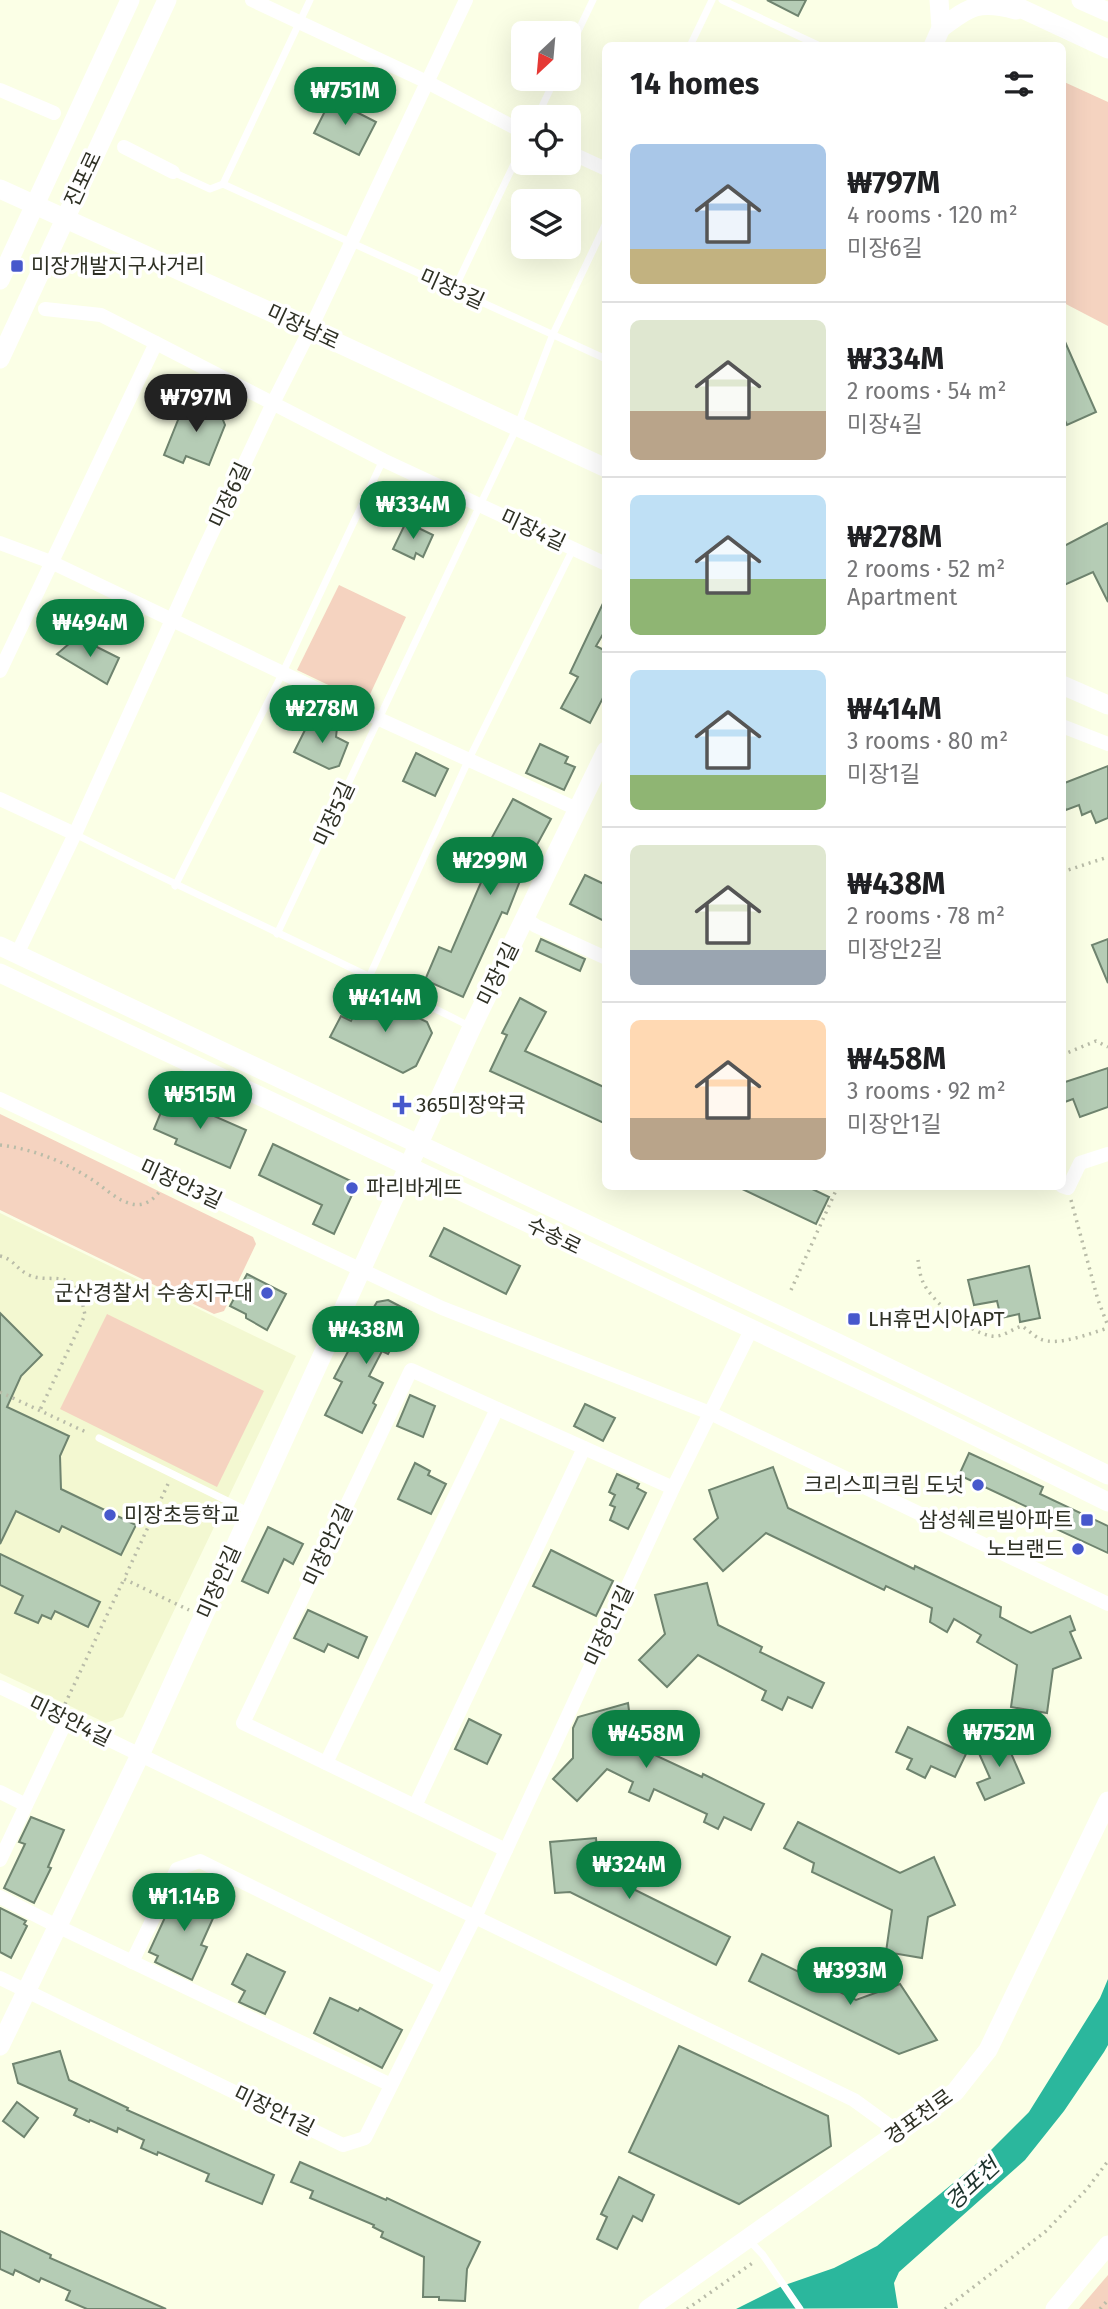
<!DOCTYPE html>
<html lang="en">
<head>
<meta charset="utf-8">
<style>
  :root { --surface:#fff; --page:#f2f2f2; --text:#202124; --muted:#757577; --line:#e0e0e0; --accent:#0b8043 }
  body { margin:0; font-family:"Fira Sans","Noto Sans KR",sans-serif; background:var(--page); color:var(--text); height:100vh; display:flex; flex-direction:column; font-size:26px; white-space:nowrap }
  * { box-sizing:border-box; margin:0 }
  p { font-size:23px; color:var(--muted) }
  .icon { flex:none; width:38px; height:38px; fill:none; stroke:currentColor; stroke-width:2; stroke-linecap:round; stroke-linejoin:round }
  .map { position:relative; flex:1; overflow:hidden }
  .side { position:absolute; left:602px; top:42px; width:464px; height:1148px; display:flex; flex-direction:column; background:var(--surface); border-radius:10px; box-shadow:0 7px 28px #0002 }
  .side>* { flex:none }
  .needle { width:46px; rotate:206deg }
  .tools { position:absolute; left:511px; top:21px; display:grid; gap:14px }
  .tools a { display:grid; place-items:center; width:70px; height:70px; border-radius:10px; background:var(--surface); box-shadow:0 7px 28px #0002; font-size:35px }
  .price { position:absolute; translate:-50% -60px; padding:0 16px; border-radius:24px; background:var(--accent); color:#fff; font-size:23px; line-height:46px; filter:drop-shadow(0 2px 4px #0008) }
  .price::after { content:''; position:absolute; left:50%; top:42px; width:21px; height:16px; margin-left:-10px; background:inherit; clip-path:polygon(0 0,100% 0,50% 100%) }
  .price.on { background:#222; color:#fff }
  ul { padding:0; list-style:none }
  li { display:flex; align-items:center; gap:21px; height:175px; padding:0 28px }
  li+li { border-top:2px solid var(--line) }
  li span { display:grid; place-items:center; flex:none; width:196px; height:140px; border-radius:10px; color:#555 }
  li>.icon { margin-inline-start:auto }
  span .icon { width:84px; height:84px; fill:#fffc; stroke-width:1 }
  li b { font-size:30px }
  h2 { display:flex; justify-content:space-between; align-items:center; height:84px; padding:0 28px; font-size:30px }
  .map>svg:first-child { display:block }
</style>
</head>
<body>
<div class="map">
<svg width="1108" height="2309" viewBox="0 0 1108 2309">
  <rect width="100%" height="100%" fill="#fbffe6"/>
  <polygon fill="#f3f8d1" points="0,1213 296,1356 123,1717 106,1723 0,1673"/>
  <g fill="#f5d3c0">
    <polygon points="1062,81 1108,102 1108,326 1062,302"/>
    <polygon points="339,585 406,617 366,703 297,670"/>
    <polygon points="0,1114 253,1237 256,1244 224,1311 214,1314 0,1210"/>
    <polygon points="107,1314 264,1391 217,1487 60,1409"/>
    <polygon points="1108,2275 1108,2309 1079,2309"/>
  </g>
  <polygon fill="#2bb79d" points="1108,1979 1108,2045 1104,2052 1064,2111 1025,2160 899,2272 894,2283 898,2308 736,2309 782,2286 834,2268 877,2246 980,2161 1029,2112 1100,1998"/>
  <g fill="#b5ccb5" stroke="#6f846f" stroke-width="2">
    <polygon points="767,0 806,0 798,16"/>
    <polygon points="331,99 376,122 359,155 314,133"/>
    <polygon points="1062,335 1096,412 1067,425 1062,414"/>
    <polygon points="186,400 221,415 225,425 209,465 186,456 183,463 164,455"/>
    <polygon points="406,522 433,535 423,557 416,553 414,559 393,549"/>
    <polygon points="1108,523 1108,602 1093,572 1062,586 1062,547"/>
    <polygon points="606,597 606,629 596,646 606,651 606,692 590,723 561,708 578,677 570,673"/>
    <polygon points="77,637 119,658 107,684 57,654"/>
    <polygon points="316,719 337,728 336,737 348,743 339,766 329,769 294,752 307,726"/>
    <polygon points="540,744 568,757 565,763 575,767 564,790 526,773"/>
    <polygon points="416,753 448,769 435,796 403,781"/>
    <polygon points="1108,766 1108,818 1096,823 1091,811 1082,815 1079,805 1066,810 1062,800 1062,784"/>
    <polygon points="513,799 551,819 527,863 507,914 502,912 463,997 425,980 439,947 451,952 498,843 491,839"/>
    <polygon points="585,875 606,885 606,922 570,904"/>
    <polygon points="541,939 585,959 580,971 536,951"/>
    <polygon points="1108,939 1108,983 1092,945"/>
    <polygon points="365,992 427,1022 432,1033 416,1066 403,1073 330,1037 341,1016 351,1021"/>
    <polygon points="520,998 546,1012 525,1051 606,1088 606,1124 490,1071 507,1035 502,1033"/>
    <polygon points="1108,1068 1108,1107 1080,1117 1073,1099 1062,1103 1062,1083"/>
    <polygon points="169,1093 208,1109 207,1113 246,1130 230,1168 175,1144 177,1139 154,1129"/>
    <polygon points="273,1144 357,1184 334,1234 313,1224 322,1205 259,1175"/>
    <polygon points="736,1186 806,1186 829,1197 816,1224"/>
    <polygon points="444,1228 520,1266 506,1294 430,1256"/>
    <polygon points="1029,1266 1040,1318 1020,1322 1019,1314 1001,1318 997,1301 974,1305 968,1280"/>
    <polygon points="247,1274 286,1294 267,1330 246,1318 246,1314 230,1306"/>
    <polygon points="388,1300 411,1312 388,1354 382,1351 369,1376 383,1383 373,1403 376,1405 362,1433 325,1415 342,1382 334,1378 353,1342 377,1302"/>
    <polygon points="0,1313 42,1355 21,1376 7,1407 69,1436 60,1456 61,1489 136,1525 121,1555 62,1526 59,1532 16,1511 0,1544"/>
    <polygon points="410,1395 435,1406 423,1437 397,1426"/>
    <polygon points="585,1404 615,1418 603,1441 574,1426"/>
    <polygon points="969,1453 1043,1487 1040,1494 1108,1526 1108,1553 1037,1520 1040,1513 959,1475"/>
    <polygon points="415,1463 430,1471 428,1475 446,1484 431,1514 398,1499"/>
    <polygon points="773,1467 788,1508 914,1569 915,1566 1001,1607 1000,1617 1031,1633 1070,1616 1075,1630 1070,1632 1081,1658 1053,1669 1047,1713 1011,1707 1017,1665 977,1642 981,1635 954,1619 947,1632 930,1622 932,1608 886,1586 884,1590 766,1533 723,1571 694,1539 718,1518 709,1490"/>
    <polygon points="617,1474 639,1484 637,1488 646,1493 628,1529 610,1520 615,1507 610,1505 615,1495 609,1492"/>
    <polygon points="268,1527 303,1544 293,1564 284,1559 268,1593 242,1581"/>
    <polygon points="551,1550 613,1581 596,1616 533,1586"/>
    <polygon points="0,1554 100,1602 88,1627 55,1611 51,1619 42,1615 38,1623 15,1613 23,1596 0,1585"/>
    <polygon points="707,1583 718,1625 762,1647 760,1652 824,1683 812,1708 788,1697 782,1710 762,1700 766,1691 698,1655 667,1687 639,1660 665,1634 655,1595"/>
    <polygon points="308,1610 367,1637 358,1658 328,1644 324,1652 294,1638"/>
    <polygon points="628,1703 632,1733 644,1750 702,1777 703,1774 764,1804 751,1830 724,1817 718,1829 704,1822 707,1814 654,1789 649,1801 629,1792 633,1782 607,1769 577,1801 553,1779 573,1758 573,1728 578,1717"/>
    <polygon points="469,1719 501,1735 487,1764 455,1749"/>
    <polygon points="908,1727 966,1754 955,1777 931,1766 925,1778 907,1769 912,1759 896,1752"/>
    <polygon points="1004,1737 1024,1783 985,1800 977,1783 990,1778 977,1749"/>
    <polygon points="31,1817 64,1830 48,1867 51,1868 34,1903 4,1888 25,1844 19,1842"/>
    <polygon points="798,1822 900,1873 934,1857 955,1905 928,1917 922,1958 886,1952 892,1910 812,1872 814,1863 784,1848"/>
    <polygon points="596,1838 599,1872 730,1937 716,1965 570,1892 555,1893 550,1842"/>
    <polygon points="179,1887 219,1905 201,1945 207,1947 192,1980 155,1962 158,1956 149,1952"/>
    <polygon points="0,1908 26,1921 24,1924 27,1926 11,1958 0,1952"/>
    <polygon points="247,1954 285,1972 265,2014 239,2002 245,1991 232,1984"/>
    <polygon points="762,1954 856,2000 900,1984 937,2040 899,2054 749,1981"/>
    <polygon points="330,1998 358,2011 360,2008 402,2030 382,2068 314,2033"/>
    <polygon points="679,2046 828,2116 831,2146 739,2204 629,2152"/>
    <polygon points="60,2051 69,2080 128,2108 127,2110 274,2175 262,2204 206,2181 209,2174 158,2152 157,2155 141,2148 144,2140 118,2128 117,2132 90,2120 89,2122 74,2115 77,2109 18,2083 13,2064"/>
    <polygon points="17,2102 38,2118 24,2137 3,2121"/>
    <polygon points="300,2162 386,2200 387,2198 480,2242 467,2269 465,2301 439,2300 439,2297 423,2297 424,2257 381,2237 383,2232 373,2227 374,2225 310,2198 313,2191 291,2182"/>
    <polygon points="619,2177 654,2195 642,2221 633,2216 617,2249 597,2239 607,2217 601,2214"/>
    <polygon points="0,2231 51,2255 50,2258 166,2309 87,2309 66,2300 70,2291 41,2278 39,2282 15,2270 13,2275 0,2269"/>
  </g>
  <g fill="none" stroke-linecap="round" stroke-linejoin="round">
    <g stroke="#b9bca8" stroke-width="3.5" stroke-dasharray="2 5" stroke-linecap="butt">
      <polyline points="1062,872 1108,857"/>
      <polyline points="1062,1055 1096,1041 1108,1047"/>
      <path d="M0,1145C33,1149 63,1161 91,1179C104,1187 117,1201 132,1204C144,1207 153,1200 160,1191"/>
      <polyline points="1071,1200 1098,1300 1108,1326"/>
      <path d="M0,1256C14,1259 17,1270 29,1275C45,1282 57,1274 75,1284L80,1292L85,1315L40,1410"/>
      <path d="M918,1260C919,1267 920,1276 923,1282C932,1302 969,1332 991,1336C1003,1338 1011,1329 1022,1326C1028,1330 1034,1336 1040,1339C1057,1347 1091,1333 1108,1328"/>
      <polyline points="791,1290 838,1186"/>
      <polyline points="0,1392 88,1433"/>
      <polyline points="168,1484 124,1579 189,1610"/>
      <polyline points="65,1704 124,1579"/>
      <polyline points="687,2309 754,2262"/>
      <polyline points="945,2309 1045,2232 1087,2189 1108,2161"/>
      <polyline points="1100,2309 1108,2300"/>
    </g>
    <g stroke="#fff" stroke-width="7">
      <polyline points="722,0 820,46"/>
      <polyline points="690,46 712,0"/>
      <polyline points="569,50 593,0"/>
      <polyline points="537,117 555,79"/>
      <polyline points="173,172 210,189 223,184 606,359"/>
      <polyline points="223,184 310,0"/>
      <polyline points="454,290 523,145"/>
      <path d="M75,834C206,901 340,960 471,1027"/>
      <polyline points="175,886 283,672 383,460"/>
      <polyline points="277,934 517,427 553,334 606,223"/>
      <polyline points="370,975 468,761 573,549"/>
      <polyline points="99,1438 250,1512"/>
      <polyline points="749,2240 763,2255 800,2309"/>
    </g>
    <g stroke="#fff" stroke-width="14">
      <polyline points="252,0 427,82 523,132"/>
      <polyline points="0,90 54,113"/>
      <polyline points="124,147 173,172"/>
      <polyline points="569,152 606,169"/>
      <polyline points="45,309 101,315 156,343"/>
      <polyline points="0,543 51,562 379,719 577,809"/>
      <polyline points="0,671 156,343 383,460 606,564"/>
      <polyline points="1062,726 1108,744"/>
      <polyline points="0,799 75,834"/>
      <polyline points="526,919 536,926 606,958"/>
      <polyline points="17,954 75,834 201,556 273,403 310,330 466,0"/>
      <polyline points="0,1099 442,1308 710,1413 1108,1604"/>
      <polyline points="1062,1186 1068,1188 1080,1163 1108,1154"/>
      <polyline points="751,1330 673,1488 475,1917 854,2100 898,2132"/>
      <polyline points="0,1687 475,1917 365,2138 343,2145 0,1978"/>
      <polyline points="326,1763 497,1409"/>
      <polyline points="0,1792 26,1805"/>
      <polyline points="415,1806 584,1448"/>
      <polyline points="506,1850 243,1723 411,1370 673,1488"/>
      <polyline points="0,1860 67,1719"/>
      <polyline points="0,1897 59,1927 391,2085"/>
      <polyline points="132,1962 177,1869 200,1861 442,1981"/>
    </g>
    <g stroke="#fff" stroke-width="19">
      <polyline points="1003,0 1108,49"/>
      <polyline points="1081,0 1108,12"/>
      <path d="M941,28C971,6 979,0 1016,10"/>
      <polyline points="933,46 941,28 939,0"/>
      <polyline points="0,189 310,330 606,468"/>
      <polyline points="0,280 130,0"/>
      <polyline points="0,359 167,0"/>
      <polyline points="1062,685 1108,705"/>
      <polyline points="0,946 838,1343 1108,1475"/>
      <polyline points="0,973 910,1404 1108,1502"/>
      <polyline points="0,2046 140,1755 472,1027 606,751"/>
      <polyline points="648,2309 955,2092 988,2050 1108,1801"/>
      <polyline points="1055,2309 1108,2245"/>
    </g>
  </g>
  <g fill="#4758cc" stroke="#fff" stroke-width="2.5">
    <rect x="10" y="259" width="14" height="14" rx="3.5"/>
    <path d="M398.5 1094.5h7v7h7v7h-7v7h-7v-7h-7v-7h7z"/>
    <circle cx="352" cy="1188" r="7"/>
    <circle cx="267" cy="1293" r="7"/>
    <rect x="847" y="1312" width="14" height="14" rx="3.5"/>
    <circle cx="978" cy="1485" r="7"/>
    <circle cx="110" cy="1515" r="7"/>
    <rect x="1080" y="1513" width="14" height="14" rx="3.5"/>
    <circle cx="1078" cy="1549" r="7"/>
  </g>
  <g text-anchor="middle" stroke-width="7" stroke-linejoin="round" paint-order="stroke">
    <g font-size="21" fill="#2e3024" stroke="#fff">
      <text transform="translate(83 179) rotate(-65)" y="7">진포로</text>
      <text transform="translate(452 289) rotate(24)" y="7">미장3길</text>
      <text transform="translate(303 327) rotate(25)" y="7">미장남로</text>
      <text transform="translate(230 495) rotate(-65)" y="7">미장6길</text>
      <text transform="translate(533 530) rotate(25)" y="7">미장4길</text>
      <text transform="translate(334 814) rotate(-65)" y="7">미장5길</text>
      <text transform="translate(498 974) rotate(-64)" y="7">미장1길</text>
      <text transform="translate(181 1184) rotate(25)" y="7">미장안3길</text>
      <text transform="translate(554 1236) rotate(26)" y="7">수송로</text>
      <text transform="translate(328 1545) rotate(-65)" y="7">미장안2길</text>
      <text transform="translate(219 1582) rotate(-66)" y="7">미장안길</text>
      <text transform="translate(609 1626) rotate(-65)" y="7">미장안1길</text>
      <text transform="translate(70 1721) rotate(26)" y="7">미장안4길</text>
      <text transform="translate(274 2111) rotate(26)" y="7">미장안1길</text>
      <text transform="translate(919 2117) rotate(-36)" y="7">경포천로</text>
    </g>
    <g font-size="21" fill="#2e3024" stroke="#fff" text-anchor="start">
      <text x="31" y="273">미장개발지구사거리</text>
      <text x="416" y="1112">365미장약국</text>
      <text x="366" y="1195">파리바게뜨</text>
      <text x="253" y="1300" text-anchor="end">군산경찰서 수송지구대</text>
      <text x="868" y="1326">LH휴먼시아APT</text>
      <text x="964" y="1492" text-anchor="end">크리스피크림 도넛</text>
      <text x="124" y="1522">미장초등학교</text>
      <text x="1073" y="1527" text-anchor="end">삼성쉐르빌아파트</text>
      <text x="1064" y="1556" text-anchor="end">노브랜드</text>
    </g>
    <g font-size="23" font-style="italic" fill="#1d332d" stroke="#fff">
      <text transform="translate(972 2184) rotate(-43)" y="8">경포천</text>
    </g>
  </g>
</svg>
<div class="tools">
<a><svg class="needle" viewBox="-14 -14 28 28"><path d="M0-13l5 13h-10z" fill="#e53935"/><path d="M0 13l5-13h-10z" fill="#757577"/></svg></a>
<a><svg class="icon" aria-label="locate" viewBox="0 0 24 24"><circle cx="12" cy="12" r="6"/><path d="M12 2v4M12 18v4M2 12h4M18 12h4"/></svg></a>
<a><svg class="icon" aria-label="layers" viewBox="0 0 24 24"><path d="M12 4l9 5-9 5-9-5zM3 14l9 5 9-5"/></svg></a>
</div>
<b class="price" style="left:345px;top:127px">₩751M</b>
<b class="price on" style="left:196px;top:434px">₩797M</b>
<b class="price" style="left:413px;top:541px">₩334M</b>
<b class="price" style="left:90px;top:659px">₩494M</b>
<b class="price" style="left:322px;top:745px">₩278M</b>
<b class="price" style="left:490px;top:897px">₩299M</b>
<b class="price" style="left:385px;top:1034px">₩414M</b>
<b class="price" style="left:200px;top:1131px">₩515M</b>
<b class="price" style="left:366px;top:1366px">₩438M</b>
<b class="price" style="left:999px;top:1769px">₩752M</b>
<b class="price" style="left:646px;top:1770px">₩458M</b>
<b class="price" style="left:629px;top:1901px">₩324M</b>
<b class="price" style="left:184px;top:1933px">₩1.14B</b>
<b class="price" style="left:850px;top:2007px">₩393M</b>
<section class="side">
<h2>14 homes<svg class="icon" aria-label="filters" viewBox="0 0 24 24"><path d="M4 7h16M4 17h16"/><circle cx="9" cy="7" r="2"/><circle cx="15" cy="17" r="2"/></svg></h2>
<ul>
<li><span style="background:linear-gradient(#a9c7e8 75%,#c2b280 0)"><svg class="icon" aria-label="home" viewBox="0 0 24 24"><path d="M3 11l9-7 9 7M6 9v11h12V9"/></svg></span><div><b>₩797M</b><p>4 rooms · 120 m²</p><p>미장6길</p></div></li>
<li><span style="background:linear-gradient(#dfe7d0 65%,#b9a48a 0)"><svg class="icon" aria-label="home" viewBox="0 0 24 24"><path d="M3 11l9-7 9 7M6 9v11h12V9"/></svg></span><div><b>₩334M</b><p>2 rooms · 54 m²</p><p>미장4길</p></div></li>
<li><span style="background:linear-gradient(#bfe0f5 60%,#8fb573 0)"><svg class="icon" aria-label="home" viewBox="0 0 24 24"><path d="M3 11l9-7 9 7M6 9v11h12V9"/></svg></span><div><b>₩278M</b><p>2 rooms · 52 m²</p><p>Apartment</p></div></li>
<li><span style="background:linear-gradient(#bfe0f5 75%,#8fb573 0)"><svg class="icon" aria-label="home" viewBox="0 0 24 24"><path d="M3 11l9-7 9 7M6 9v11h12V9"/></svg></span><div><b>₩414M</b><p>3 rooms · 80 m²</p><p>미장1길</p></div></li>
<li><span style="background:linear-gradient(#dfe7d0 75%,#9aa5b1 0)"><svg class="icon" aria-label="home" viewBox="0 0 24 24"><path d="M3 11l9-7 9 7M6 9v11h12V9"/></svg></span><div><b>₩438M</b><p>2 rooms · 78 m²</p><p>미장안2길</p></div></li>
<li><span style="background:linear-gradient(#ffd9b3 70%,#b9a48a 0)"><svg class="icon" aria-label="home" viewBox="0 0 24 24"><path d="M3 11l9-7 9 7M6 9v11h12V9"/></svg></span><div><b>₩458M</b><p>3 rooms · 92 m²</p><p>미장안1길</p></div></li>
</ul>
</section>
</div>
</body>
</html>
